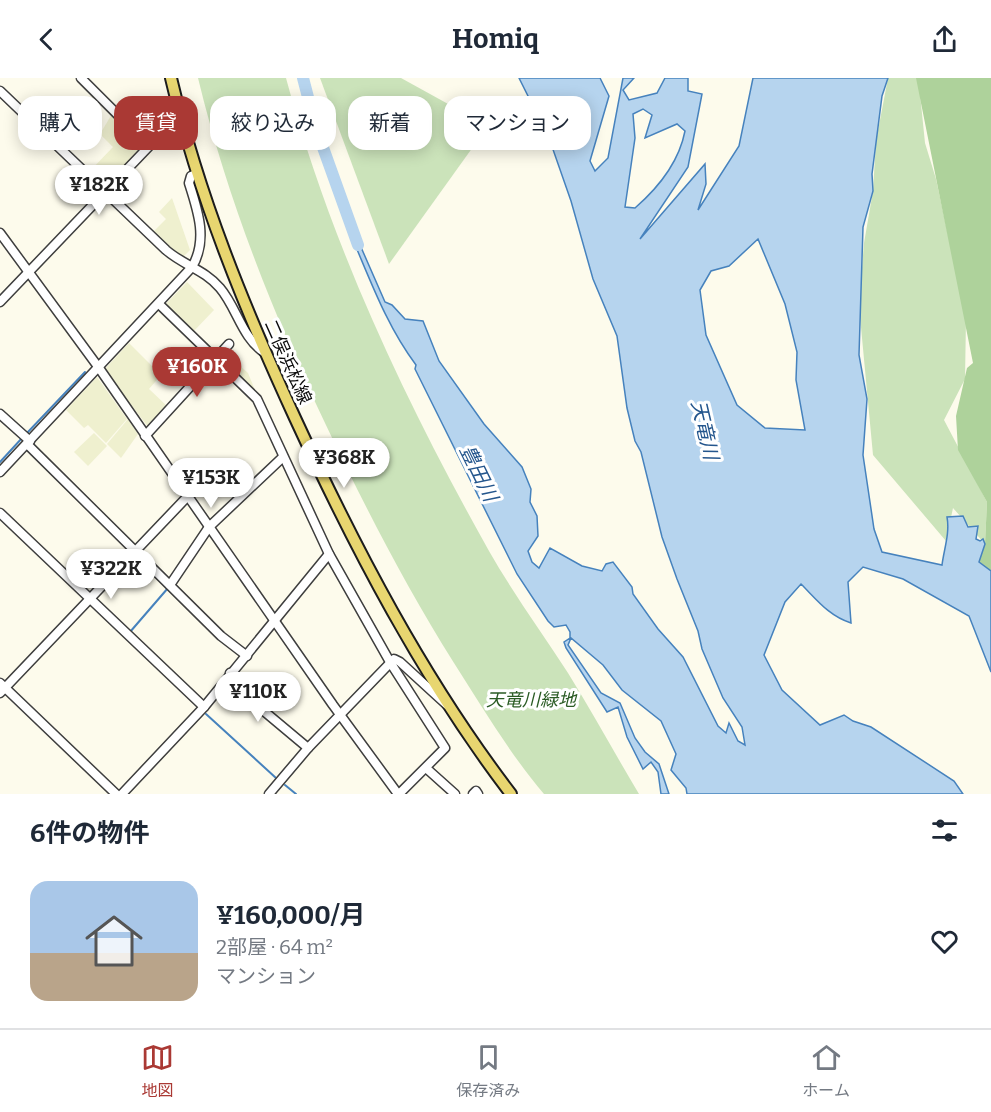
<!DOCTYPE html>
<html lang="ja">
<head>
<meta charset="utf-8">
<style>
  :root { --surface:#fff; --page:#f2f2f3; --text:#1f2937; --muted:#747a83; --line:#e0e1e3; --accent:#aa3934 }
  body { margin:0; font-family:Bitter,"Noto Sans JP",serif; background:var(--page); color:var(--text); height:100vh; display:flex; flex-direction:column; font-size:22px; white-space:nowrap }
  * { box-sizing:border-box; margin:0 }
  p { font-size:20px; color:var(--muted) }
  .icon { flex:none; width:33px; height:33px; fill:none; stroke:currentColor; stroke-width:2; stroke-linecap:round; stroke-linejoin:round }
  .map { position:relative; height:716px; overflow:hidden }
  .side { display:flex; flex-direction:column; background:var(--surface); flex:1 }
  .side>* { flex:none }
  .guide { position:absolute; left:18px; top:18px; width:600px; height:54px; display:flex; gap:12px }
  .price { position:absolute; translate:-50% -51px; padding:0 14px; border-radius:21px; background:#fff; color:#222; font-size:20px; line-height:39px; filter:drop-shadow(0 2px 3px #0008) }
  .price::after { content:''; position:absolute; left:50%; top:36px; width:18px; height:14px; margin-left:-9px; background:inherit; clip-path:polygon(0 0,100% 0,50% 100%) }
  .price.active { background:var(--accent); color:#fff }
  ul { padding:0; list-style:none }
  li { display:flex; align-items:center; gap:18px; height:150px; padding:0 30px }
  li+li { border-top:2px solid var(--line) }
  li span { display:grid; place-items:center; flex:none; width:168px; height:120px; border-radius:18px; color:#555 }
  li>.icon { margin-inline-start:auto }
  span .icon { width:72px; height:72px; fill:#fffc; stroke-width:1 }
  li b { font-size:26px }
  h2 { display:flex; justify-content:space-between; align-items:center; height:72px; padding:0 30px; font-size:26px }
  .tag { padding:0 21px; border-radius:18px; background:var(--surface); box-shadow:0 3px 15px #0003; font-size:21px; line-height:54px }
  .tag.active { background:var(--accent); color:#fff }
  header { display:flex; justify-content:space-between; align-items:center; height:78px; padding:0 30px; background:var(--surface); font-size:27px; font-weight:700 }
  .tab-bar { display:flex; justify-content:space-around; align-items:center; height:84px; border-top:2px solid var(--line); background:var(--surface); font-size:16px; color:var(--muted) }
  .tab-bar a { display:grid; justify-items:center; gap:3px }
  .tab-bar .active { color:var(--accent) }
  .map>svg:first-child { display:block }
</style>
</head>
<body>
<header><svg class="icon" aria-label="back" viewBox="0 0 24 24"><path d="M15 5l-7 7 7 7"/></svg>Homiq<svg class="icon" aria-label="share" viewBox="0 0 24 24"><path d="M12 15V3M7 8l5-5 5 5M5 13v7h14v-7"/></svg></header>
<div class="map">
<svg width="991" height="716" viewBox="0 0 991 716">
  <rect width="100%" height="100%" fill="#fdfbec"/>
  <g fill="#eff0cf">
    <polygon points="50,29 70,47 55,62 36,43"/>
    <polygon points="112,36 144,67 104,109 89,94 113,69 100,56"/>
    <polygon points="172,120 190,172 181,181 152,155 166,141 159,134"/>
    <polygon points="187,204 214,232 192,255 164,228"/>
    <polygon points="129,265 161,297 149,311 168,329 149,350 104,292"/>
    <polygon points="229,267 238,286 248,295 257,317 218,279"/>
    <polygon points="97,299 127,341 106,365 88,347 84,350 66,332"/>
    <polygon points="128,341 138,356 121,380 107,366"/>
    <polygon points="94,355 107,368 88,388 74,374"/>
  </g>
  <g fill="#cbe3ba">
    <path d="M198,0H286C330,165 406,325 489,473C513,515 542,555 568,595C593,635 615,676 639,716H544C510,676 482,629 454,585C405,507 364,427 325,345C272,233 227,120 198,0Z"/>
    <polygon points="320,0 401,0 488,48 389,186"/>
    <polygon points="888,0 917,0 919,6 925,65 936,101 966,241 965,301 944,342 987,424 985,466 953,430 946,463 873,377 859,228 864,165 873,113 876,63"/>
  </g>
  <polygon fill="#aed29b" points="916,0 991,0 991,493 978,484 985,466 987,424 958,372 956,338 967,290 973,285"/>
  <path fill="#b6d4ee" stroke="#4682bd" stroke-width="1.5" fill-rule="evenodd" d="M519,0H600L609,18L590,83L595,93L608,80L623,0H634L623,12L629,22L657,15L665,0H688V13L702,16L688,89L640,161L705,86L706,106L698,132L739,68L753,0H888L882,18L872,96L873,113L863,149L859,277L867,321L863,377L874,451L882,474L942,487C944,471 950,455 947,439L963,438L968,449L978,448L976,461L980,463L983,461L985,466L979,484L991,493V594L969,538L903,501L863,489L848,504L851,545C829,538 817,522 801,506L785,524L764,577L782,612L820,647L844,637L853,643L871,649L954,703L963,716H687L686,710L671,692L676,676L661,643L622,612L603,587L571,560L568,567L601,615L620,625L635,660L645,674L659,686L669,716H661L658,694L651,684L643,691L627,659L618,629L607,634L566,570L564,564L570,560V554L566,547L554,549L548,543L517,496L415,291L416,287C386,247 370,201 350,155L353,151L385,224L392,227L405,241L423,243L439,283L484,346L522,389L531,411L530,424L537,438L538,458L528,473L532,484L539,490L550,470L582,488L602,493L606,486L613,484L632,509L633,516L658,551L683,579L718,648L726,655L729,645L738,663L745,667L742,649L723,620L702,571L698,553L677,501L662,459L641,374L635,363L627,330L617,258L593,201L571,123L549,60ZM643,31L652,37L645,60L677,46L685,53C679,84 658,110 635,130L625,129L635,60L633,36ZM758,161L785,226L797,274L796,302L805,352L765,350L737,327L706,257L700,212L711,193L729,188Z"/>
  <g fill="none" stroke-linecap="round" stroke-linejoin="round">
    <g stroke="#4682bd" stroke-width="2">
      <polyline points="27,355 85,294"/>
      <polyline points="0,384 23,359"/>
      <polyline points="130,554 168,510"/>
      <polyline points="206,636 276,700"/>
      <polyline points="285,707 296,716"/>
    </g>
    <polyline stroke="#b6d4ee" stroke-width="12" points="303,0 316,50 358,167"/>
    <defs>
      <g id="minor">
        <polyline points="81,0 148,67"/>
        <path d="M0,13L166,172C183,187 205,192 220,210C237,230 242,260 265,275"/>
        <polyline points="0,155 99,290 333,627 398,716"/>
        <polyline points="0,224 157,60 157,37"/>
        <polyline points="159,226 257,321 329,476 390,584 445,670 399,716"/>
        <polyline points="0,336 30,363"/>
        <polyline points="145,358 229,266"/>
        <polyline points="27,366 221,558 247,578"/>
        <path d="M0,394L192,189C208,162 198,133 189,105L191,98L196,96"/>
        <polyline points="0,435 204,629"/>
        <polyline points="170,507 209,449 283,379"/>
        <polyline points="230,595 265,634 308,670"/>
        <polyline points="0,605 116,716"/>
        <polyline points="0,615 187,419"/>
        <polyline points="426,690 455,716"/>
        <polyline points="122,716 204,629 329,476"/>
        <polyline points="269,716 308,670 394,581 400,584 447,627"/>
        <polyline points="473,716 476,713 478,716"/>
      </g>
      <path id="major" d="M171,0C199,119 244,229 295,340C355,470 423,601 511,716"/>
    </defs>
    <use href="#minor" stroke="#3e3e3e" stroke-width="11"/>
    <use href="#major" stroke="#1c1c1c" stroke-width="14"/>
    <use href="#minor" stroke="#fff" stroke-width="8"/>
    <use href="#major" stroke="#e8d670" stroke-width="10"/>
  </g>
  <g text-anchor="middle" stroke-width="6" stroke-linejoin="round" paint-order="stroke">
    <g font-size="18" fill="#0b0b0b" stroke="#fff">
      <text transform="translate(288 284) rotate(66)" y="6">二俣浜松線</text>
    </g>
    <g font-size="18" font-style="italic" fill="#2a5b24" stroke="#fff">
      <text x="531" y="628">天竜川緑地</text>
    </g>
    <g font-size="20" font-style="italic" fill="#24568d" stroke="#fff">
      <text transform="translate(705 352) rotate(77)" y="7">天竜川</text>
      <text transform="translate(479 395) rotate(64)" y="7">豊田川</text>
    </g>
  </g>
</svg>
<b class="price" style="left:99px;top:138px">¥182K</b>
<b class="price active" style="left:197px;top:320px">¥160K</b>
<b class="price" style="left:344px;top:411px">¥368K</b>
<b class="price" style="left:211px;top:431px">¥153K</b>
<b class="price" style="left:111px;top:522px">¥322K</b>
<b class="price" style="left:258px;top:645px">¥110K</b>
<div class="guide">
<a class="tag">購入</a>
<a class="tag active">賃貸</a>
<a class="tag">絞り込み</a>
<a class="tag">新着</a>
<a class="tag">マンション</a>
</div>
</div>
<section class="side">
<h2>6件の物件<svg class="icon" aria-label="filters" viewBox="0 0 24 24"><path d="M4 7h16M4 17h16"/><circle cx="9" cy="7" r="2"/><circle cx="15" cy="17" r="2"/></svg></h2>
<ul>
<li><span style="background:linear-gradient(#a9c7e8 60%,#b9a48a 0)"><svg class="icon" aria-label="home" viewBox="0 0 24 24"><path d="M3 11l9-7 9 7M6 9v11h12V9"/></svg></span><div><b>¥160,000/月</b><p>2部屋 · 64 m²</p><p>マンション</p></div><svg class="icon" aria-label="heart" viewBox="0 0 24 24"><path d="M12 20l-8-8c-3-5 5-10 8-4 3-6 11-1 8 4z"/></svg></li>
</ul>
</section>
<nav class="tab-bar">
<a class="active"><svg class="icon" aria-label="map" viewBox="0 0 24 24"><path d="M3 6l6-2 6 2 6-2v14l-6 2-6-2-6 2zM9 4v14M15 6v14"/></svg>地図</a>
<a><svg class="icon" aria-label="saved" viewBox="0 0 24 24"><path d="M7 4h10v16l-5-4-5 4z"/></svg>保存済み</a>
<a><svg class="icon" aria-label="home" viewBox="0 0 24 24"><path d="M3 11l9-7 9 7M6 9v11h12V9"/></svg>ホーム</a>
</nav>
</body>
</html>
